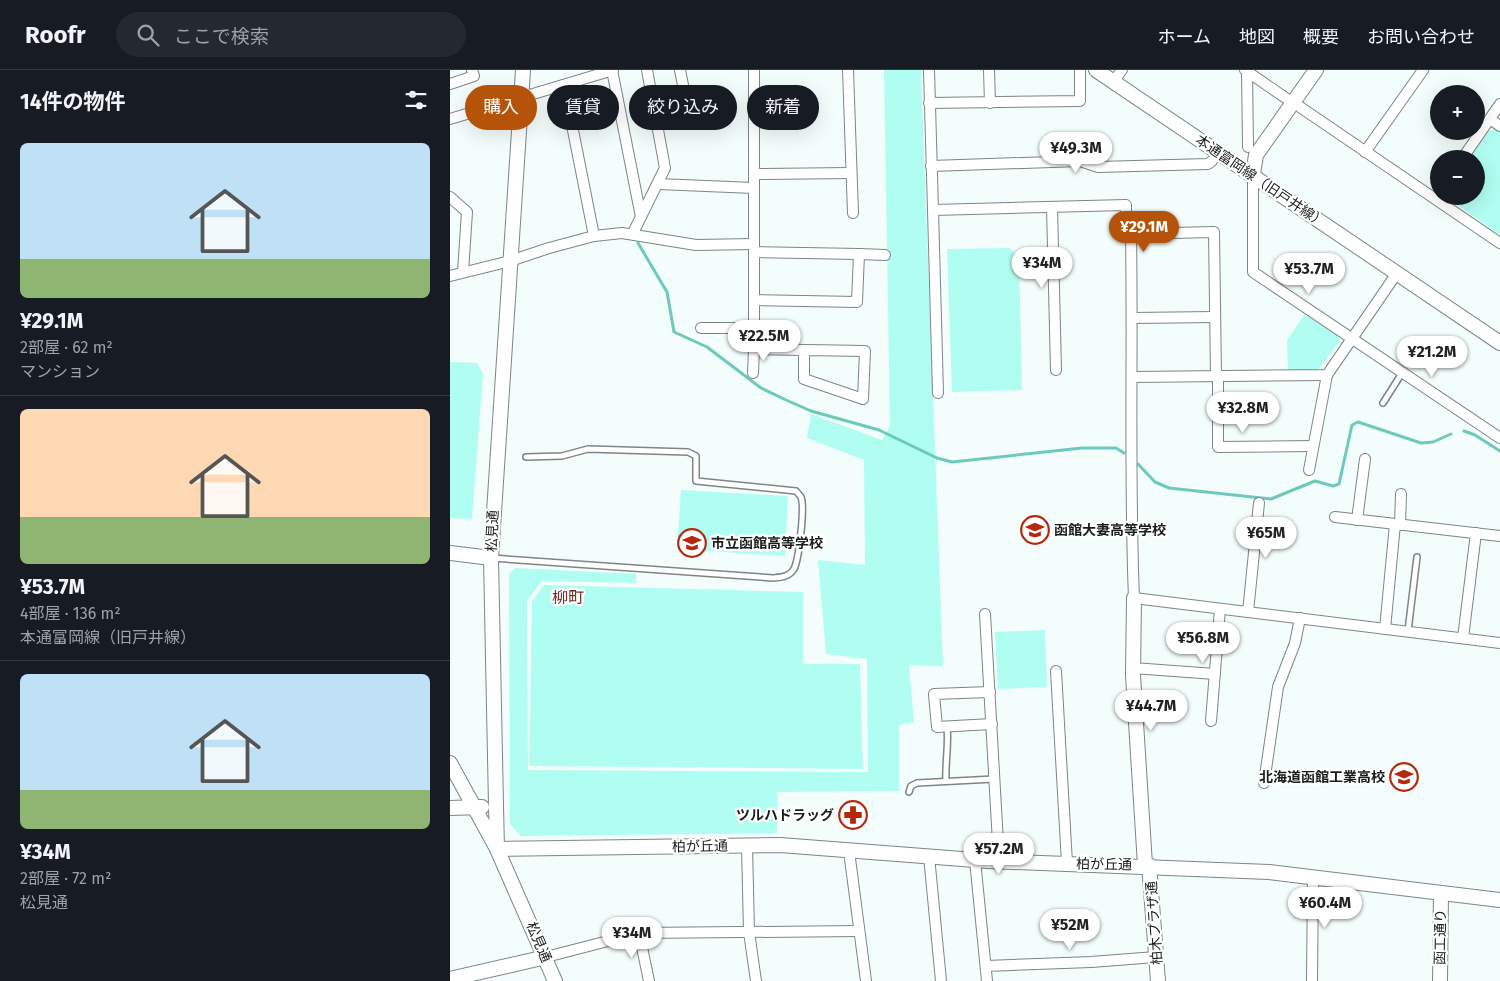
<!DOCTYPE html>
<html lang="ja">
<head>
<meta charset="utf-8">
<style>
  :root { --surface:#171b24; --page:#242831; --text:#f1f3f6; --muted:#9ea1a6; --line:#363941; --accent:#b45309 }
  body { margin:0; font-family:"Fira Sans","Noto Sans JP",sans-serif; background:var(--page); color:var(--text); height:100vh; display:flex; flex-direction:column; font-size:19px; white-space:nowrap }
  * { box-sizing:border-box; margin:0 }
  p { font-size:16px; color:var(--muted) }
  .icon { flex:none; width:28px; height:28px; fill:none; stroke:currentColor; stroke-width:2; stroke-linecap:round; stroke-linejoin:round }
  .map { position:relative; flex:1; overflow:hidden }
  .sheet { display:flex; flex-direction:column; background:var(--surface); width:450px }
  .sheet>* { flex:none }
  .top-card { position:absolute; left:15px; top:15px; width:475px; height:45px; display:flex; gap:10px }
  .controls { position:absolute; left:980px; top:15px; display:grid; gap:10px }
  .controls a { display:grid; place-items:center; width:55px; height:55px; border-radius:50%; background:var(--surface); box-shadow:0 5px 20px #0002; font-size:25px }
  .price { position:absolute; translate:-50% -42px; padding:0 11px; border-radius:18px; background:#fff; color:#222; font-size:16px; line-height:32px; filter:drop-shadow(0 1px 2px #0008) }
  .price::after { content:''; position:absolute; left:50%; top:30px; width:15px; height:11px; margin-left:-8px; background:inherit; clip-path:polygon(0 0,100% 0,50% 100%) }
  .price.active { background:var(--accent); color:#fff }
  ul { padding:0; list-style:none }
  li { display:grid; align-content:center; gap:10px; height:265px; padding:0 20px }
  li+li { border-top:1px solid var(--line) }
  li span { display:grid; place-items:center; height:155px; border-radius:8px; color:#555 }
  li>.icon { margin-inline-start:auto }
  span .icon { width:90px; height:90px; fill:#fffc; stroke-width:1 }
  li b { font-size:21px }
  h2 { display:flex; justify-content:space-between; align-items:center; height:60px; padding:0 20px; font-size:21px }
  .chip { padding:0 18px; border-radius:22px; background:var(--surface); box-shadow:0 5px 20px #0002; font-size:18px; line-height:45px }
  .chip.active { background:var(--accent); color:#fff }
  header { display:flex; align-items:center; gap:30px; box-sizing:border-box; height:70px; padding:0 25px; background:var(--surface); border-bottom:1px solid var(--line) }
  header strong { font-size:24px }
  nav { display:flex; gap:28px; margin-inline-start:auto; font-size:18px }
  .search { width:350px; height:45px; background:var(--page); display:flex; align-items:center; gap:12px; box-sizing:border-box; padding:0 18px; border-radius:28px; color:var(--muted); font-size:19px }
  main { display:flex; flex:1; min-height:0 }
  .map>svg:first-child { display:block }
</style>
</head>
<body>
<header>
<strong>Roofr</strong>
<div class="search"><svg class="icon" aria-label="search" viewBox="0 0 24 24"><circle cx="10" cy="10" r="6"/><path d="M15 15l6 6"/></svg>ここで検索</div>
<nav><a>ホーム</a><a>地図</a><a>概要</a><a>お問い合わせ</a></nav>
</header>
<main>
<section class="sheet">
<h2>14件の物件<svg class="icon" aria-label="filters" viewBox="0 0 24 24"><path d="M4 7h16M4 17h16"/><circle cx="9" cy="7" r="2"/><circle cx="15" cy="17" r="2"/></svg></h2>
<ul>
<li><span style="background:linear-gradient(#bfe0f5 75%,#8fb573 0)"><svg class="icon" aria-label="home" viewBox="0 0 24 24"><path d="M3 11l9-7 9 7M6 9v11h12V9"/></svg></span><div><b>¥29.1M</b><p>2部屋 · 62 m²</p><p>マンション</p></div></li>
<li><span style="background:linear-gradient(#ffd9b3 70%,#8fb573 0)"><svg class="icon" aria-label="home" viewBox="0 0 24 24"><path d="M3 11l9-7 9 7M6 9v11h12V9"/></svg></span><div><b>¥53.7M</b><p>4部屋 · 136 m²</p><p>本通富岡線（旧戸井線）</p></div></li>
<li><span style="background:linear-gradient(#bfe0f5 75%,#8fb573 0)"><svg class="icon" aria-label="home" viewBox="0 0 24 24"><path d="M3 11l9-7 9 7M6 9v11h12V9"/></svg></span><div><b>¥34M</b><p>2部屋 · 72 m²</p><p>松見通</p></div></li>
</ul>
</section>
<div class="map">
<svg width="1050" height="911" viewBox="0 0 1050 911">
  <rect width="100%" height="100%" fill="#f3fdfb"/>
  <g fill="#b0fef1">
    <polygon points="434,0 471,0 493,596 459,595 464,652 449,655 449,721 327,722 327,763 71,766 60,754 59,504 65,498 186,504 186,513 92,511 77,531 78,700 418,702 417,589 376,584 368,490 415,495 414,390 357,368 361,344 432,370 440,356"/>
    <polygon points="1045,59 1050,62 1050,163 1047,163 995,126 1026,126 1026,89 1019,89 1039,61"/>
    <polygon points="559,178 569,186 572,320 502,322 497,179"/>
    <polygon points="855,244 889,266 889,272 868,300 838,300 837,270"/>
    <polygon points="0,292 27,293 33,304 22,449 0,448"/>
    <polygon points="231,420 338,426 335,486 227,479"/>
    <polygon points="94,515 353,522 353,594 410,594 413,699 79,696 82,531"/>
    <polygon points="595,560 597,617 548,619 545,562"/>
  </g>
  <g fill="none" stroke-linecap="round" stroke-linejoin="round">
    <g stroke="#6dcabb" stroke-width="3">
      <polyline points="188,173 217,222 224,262 257,277 311,318 336,330 361,341 429,360 487,388 502,392 632,378 666,378 674,383"/>
      <polyline points="1014,361 1025,365 1050,381"/>
      <polyline points="688,394 705,412 719,418 821,429 865,411 883,416 889,414 902,355 908,352 971,373 983,372 1001,364"/>
    </g>
    <defs>
      <g id="lane">
        <polyline points="933,333 952,303"/>
        <path d="M41,488L323,508C332,507 339,507 344,499C349,489 355,437 351,427C351,427 347,422 346,421L246,411V386L238,382L138,379L112,386L76,387"/>
        <polyline points="958,561 967,487"/>
        <path d="M496,711C495,692 499,676 497,657"/>
        <polyline points="459,722 461,716 467,713 544,709"/>
      </g>
      <g id="street">
        <polyline points="162,0 191,147"/>
        <polyline points="230,0 234,20"/>
        <polyline points="304,0 304,279 415,281 413,329 354,309 354,280"/>
        <polyline points="398,0 403,143"/>
        <path d="M479,0L483,140L676,135V162L681,164C683,285 679,407 684,528L1050,573"/>
        <polyline points="539,0 540,33"/>
        <polyline points="795,0 843,33"/>
        <polyline points="797,1 798,77"/>
        <polyline points="663,12 672,0"/>
        <polyline points="0,14 24,6 22,0"/>
        <polyline points="114,15 144,166"/>
        <polyline points="304,28 341,27"/>
        <polyline points="479,33 630,31 630,0"/>
        <polyline points="850,37 1050,173"/>
        <polyline points="0,49 163,0"/>
        <polyline points="1040,49 1050,56"/>
        <polyline points="915,82 973,0"/>
        <polyline points="1012,89 1050,34"/>
        <polyline points="481,96 630,91 648,97 758,94 762,91"/>
        <polyline points="304,104 401,103"/>
        <polyline points="803,104 803,202 1050,368"/>
        <polyline points="208,114 304,118"/>
        <polyline points="0,127 17,142 13,202"/>
        <polyline points="602,137 606,300"/>
        <polyline points="483,140 488,323"/>
        <polyline points="183,163 215,98 197,0"/>
        <polyline points="681,164 764,162 766,306"/>
        <polyline points="304,182 409,184 407,232 304,230"/>
        <polyline points="409,184 435,185"/>
        <polyline points="0,206 60,191 99,178 144,166 172,163 246,175 304,174"/>
        <polyline points="683,248 765,247"/>
        <polyline points="251,258 304,258"/>
        <polyline points="303,303 304,279"/>
        <polyline points="768,306 768,377 863,376"/>
        <polyline points="683,307 877,305 947,203"/>
        <polyline points="859,400 877,305"/>
        <polyline points="885,447 1050,466"/>
        <polyline points="907,450 915,389"/>
        <polyline points="950,455 951,424"/>
        <polyline points="798,542 809,433"/>
        <polyline points="535,544 549,791"/>
        <polyline points="935,559 945,454"/>
        <polyline points="1013,568 1026,463"/>
        <polyline points="683,598 765,604"/>
        <polyline points="606,601 617,793"/>
        <polyline points="540,622 484,624 487,657 542,654"/>
        <polyline points="761,651 770,539"/>
        <polyline points="814,713 828,617 845,573 850,548"/>
        <polyline points="297,776 299,862 306,911"/>
        <polyline points="399,781 416,911"/>
        <polyline points="479,786 491,911"/>
        <polyline points="525,790 537,911"/>
        <polyline points="189,863 199,911"/>
        <polyline points="96,887 189,863 409,861"/>
        <polyline points="536,896 641,892 706,887"/>
        <polyline points="862,911 863,807"/>
      </g>
      <g id="secondary">
        <polyline points="73,0 41,488 46,736 47,779 105,911"/>
        <polyline points="646,0 1050,273"/>
        <polyline points="803,104 806,85 866,0"/>
        <polyline points="0,483 41,488"/>
        <polyline points="684,528 683,605 695,795"/>
        <polyline points="0,693 47,779 330,775 538,791 819,802 1050,830"/>
        <polyline points="0,738 32,737"/>
        <polyline points="699,795 708,911"/>
        <polyline points="0,909 96,887"/>
        <polyline points="990,911 991,823"/>
      </g>
    </defs>
    <use href="#lane" stroke="#7c8684" stroke-width="8"/>
    <use href="#street" stroke="#7c8684" stroke-width="12"/>
    <use href="#secondary" stroke="#7c8684" stroke-width="16"/>
    <use href="#lane" stroke="#fff" stroke-width="5"/>
    <use href="#street" stroke="#fff" stroke-width="10"/>
    <use href="#secondary" stroke="#fff" stroke-width="14"/>
  </g>
  <defs>
    <symbol id="school-ring" viewBox="-11 -11 22 22"><circle r="9.5" fill="#fff" stroke="#b4280d" stroke-width="1.5"/><path d="M0-5L7-2L0 1L-7-2ZM-4 1L0 2.5L4 1V4Q0 6-4 4Z" fill="#b4280d"/></symbol>
    <symbol id="pharmacy-ring" viewBox="-11 -11 22 22"><circle r="9.5" fill="#fff" stroke="#b4280d" stroke-width="1.5"/><path d="M-2-6h4v4h4v4h-4v4h-4v-4h-4v-4h4Z" fill="#b4280d"/></symbol>
  </defs>
  <g fill-rule="evenodd">
    <use href="#school-ring" x="569" y="444" width="32" height="32"/>
    <use href="#school-ring" x="226" y="457" width="32" height="32"/>
    <use href="#school-ring" x="938" y="691" width="32" height="32"/>
    <use href="#pharmacy-ring" x="387" y="729" width="32" height="32"/>
  </g>
  <g text-anchor="middle" stroke-width="4.5" stroke-linejoin="round" paint-order="stroke">
    <g font-size="14" fill="#181c1b" stroke="#fff">
      <text transform="translate(811 111) rotate(34)" y="5">本通富岡線（旧戸井線）</text>
      <text transform="translate(42 461) rotate(-87)" y="5">松見通</text>
      <text transform="translate(250 776) rotate(-1)" y="5">柏が丘通</text>
      <text transform="translate(654 794) rotate(1)" y="5">柏が丘通</text>
      <text transform="translate(704 853) rotate(-94)" y="5">柏木プラザ通</text>
      <text transform="translate(990 867) rotate(-89)" y="5">函工通り</text>
      <text transform="translate(89 872) rotate(67)" y="5">松見通</text>
    </g>
    <g font-size="14" font-weight="bold" fill="#181c1b" stroke="#fff" text-anchor="start">
      <text x="604" y="465">函館大妻高等学校</text>
      <text x="261" y="478">市立函館高等学校</text>
      <text x="935" y="712" text-anchor="end">北海道函館工業高校</text>
      <text x="384" y="750" text-anchor="end">ツルハドラッグ</text>
    </g>
    <g font-size="16" fill="#712d20" stroke="#fff">
      <text x="118" y="533">柳町</text>
    </g>
  </g>
</svg>
<div class="controls">
<a>+</a>
<a>−</a>
</div>
<b class="price" style="left:626px;top:104px">¥49.3M</b>
<b class="price active" style="left:694px;top:183px">¥29.1M</b>
<b class="price" style="left:592px;top:219px">¥34M</b>
<b class="price" style="left:859px;top:225px">¥53.7M</b>
<b class="price" style="left:314px;top:292px">¥22.5M</b>
<b class="price" style="left:982px;top:308px">¥21.2M</b>
<b class="price" style="left:793px;top:364px">¥32.8M</b>
<b class="price" style="left:816px;top:489px">¥65M</b>
<b class="price" style="left:753px;top:594px">¥56.8M</b>
<b class="price" style="left:701px;top:662px">¥44.7M</b>
<b class="price" style="left:549px;top:805px">¥57.2M</b>
<b class="price" style="left:875px;top:859px">¥60.4M</b>
<b class="price" style="left:620px;top:881px">¥52M</b>
<b class="price" style="left:182px;top:889px">¥34M</b>
<div class="top-card">
<a class="chip active">購入</a>
<a class="chip">賃貸</a>
<a class="chip">絞り込み</a>
<a class="chip">新着</a>
</div>
</div>
</main>
</body>
</html>
